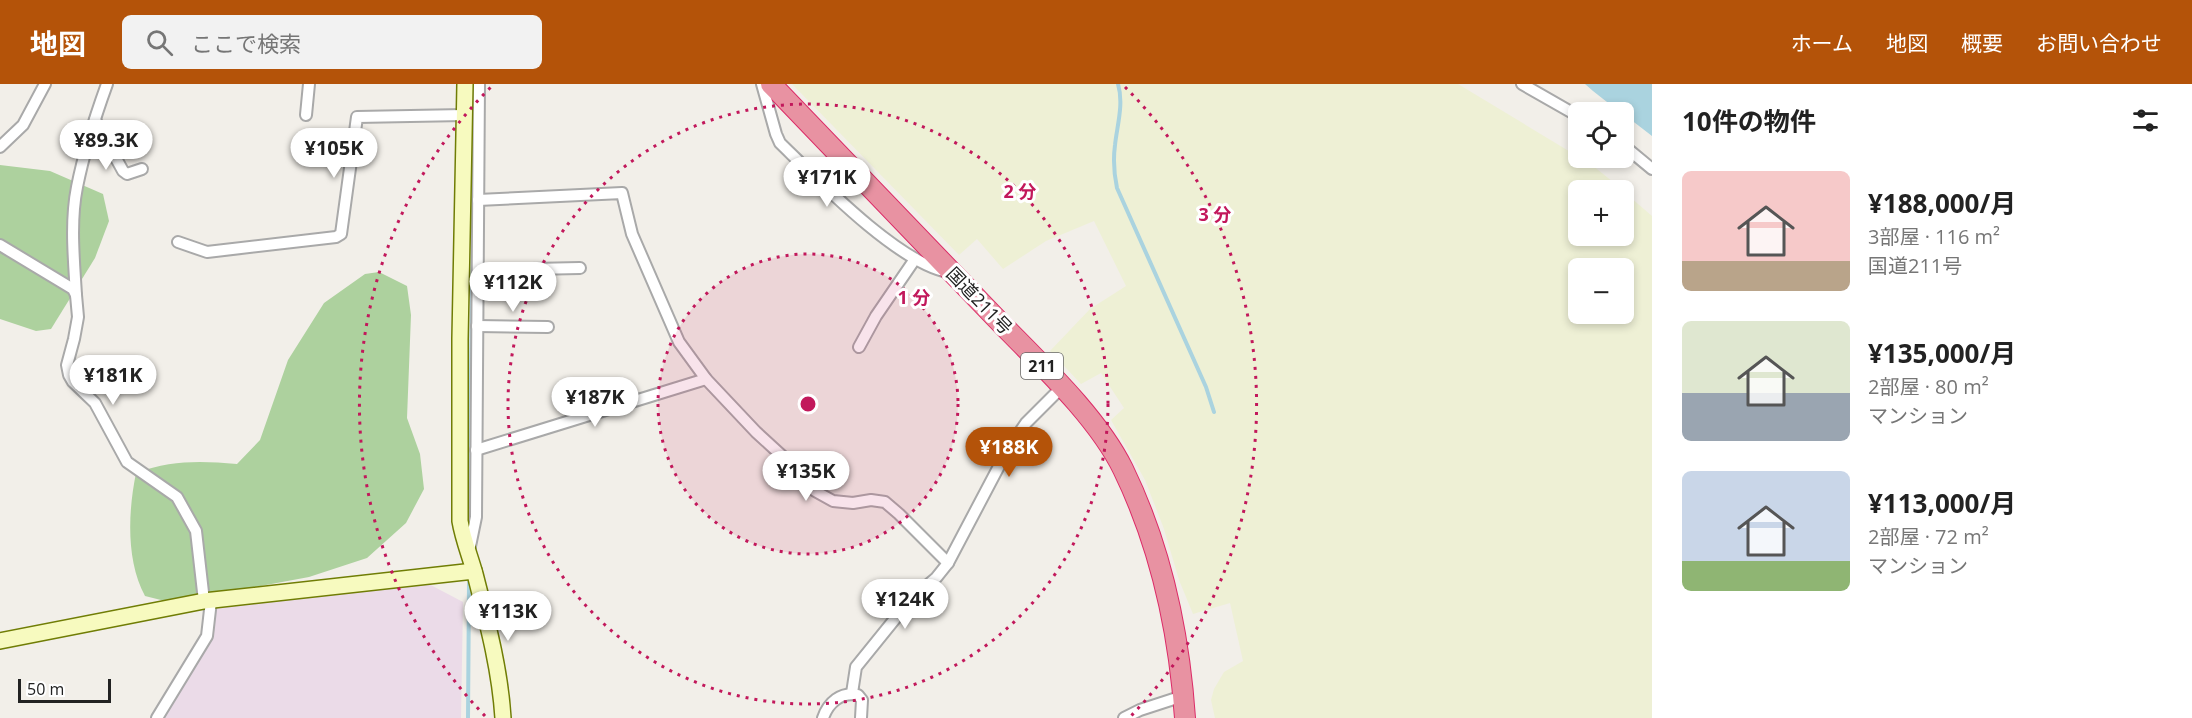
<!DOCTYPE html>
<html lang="ja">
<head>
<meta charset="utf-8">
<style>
  :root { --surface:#fff; --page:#f2f2f2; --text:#222; --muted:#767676; --accent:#b45309 }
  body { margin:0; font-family:"Open Sans","Noto Sans JP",sans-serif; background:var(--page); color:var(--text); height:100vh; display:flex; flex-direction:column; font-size:22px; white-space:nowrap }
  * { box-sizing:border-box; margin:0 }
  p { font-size:20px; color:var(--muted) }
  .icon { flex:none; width:33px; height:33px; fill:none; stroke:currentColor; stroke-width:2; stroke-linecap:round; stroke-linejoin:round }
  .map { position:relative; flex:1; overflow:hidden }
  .panel { display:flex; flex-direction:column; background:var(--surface); width:540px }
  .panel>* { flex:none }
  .fabs { position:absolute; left:1568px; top:18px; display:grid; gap:12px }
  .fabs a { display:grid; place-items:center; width:66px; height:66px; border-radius:9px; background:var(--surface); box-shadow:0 3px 9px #0003; font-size:30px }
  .scale { position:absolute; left:18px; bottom:15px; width:93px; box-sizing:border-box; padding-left:6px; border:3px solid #222; border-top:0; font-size:16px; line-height:21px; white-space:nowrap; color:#222; -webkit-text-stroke:4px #fff; paint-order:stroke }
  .price { position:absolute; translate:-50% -51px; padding:0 14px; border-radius:21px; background:#fff; color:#222; font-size:20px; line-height:39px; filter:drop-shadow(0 2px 3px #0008) }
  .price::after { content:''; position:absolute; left:50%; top:36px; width:18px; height:14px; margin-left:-9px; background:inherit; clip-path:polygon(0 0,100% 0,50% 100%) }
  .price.selected { background:var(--accent); color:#fff }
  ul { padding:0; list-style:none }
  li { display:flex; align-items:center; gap:18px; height:150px; padding:0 30px }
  li span { display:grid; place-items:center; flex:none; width:168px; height:120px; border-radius:9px; color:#555 }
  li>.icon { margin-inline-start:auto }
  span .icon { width:72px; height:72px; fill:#fffc; stroke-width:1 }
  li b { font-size:26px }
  h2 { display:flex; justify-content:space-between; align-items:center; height:72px; padding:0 30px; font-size:26px }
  header { display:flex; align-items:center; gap:36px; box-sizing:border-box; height:84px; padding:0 30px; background:var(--accent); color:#fff }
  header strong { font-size:28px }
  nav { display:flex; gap:33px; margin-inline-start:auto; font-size:21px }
  .search { width:420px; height:54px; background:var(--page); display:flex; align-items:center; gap:15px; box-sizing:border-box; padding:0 21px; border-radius:9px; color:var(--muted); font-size:22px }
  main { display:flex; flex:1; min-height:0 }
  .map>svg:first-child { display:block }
</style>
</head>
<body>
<header>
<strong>地図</strong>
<div class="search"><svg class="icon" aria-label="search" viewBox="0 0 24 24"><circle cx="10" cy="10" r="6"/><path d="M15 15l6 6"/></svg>ここで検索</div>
<nav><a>ホーム</a><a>地図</a><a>概要</a><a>お問い合わせ</a></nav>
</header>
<main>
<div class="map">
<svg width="1652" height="634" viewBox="0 0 1652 634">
  <rect width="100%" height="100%" fill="#f2efe9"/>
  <polygon fill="#ebdbe8" points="425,498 463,518 461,634 162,634 211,553 216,521"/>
  <path fill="#eef0d5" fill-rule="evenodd" d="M792,0H1458L1592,81L1623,106H1578V152H1623V107L1652,132V634H1215L1211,616L1214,605L1224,588L1243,577L1230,519L1193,530L1179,496L1164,445L1145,396L1111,336L1124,324L1101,289L1081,300L1050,267L1090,225L1126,202L1094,137L1046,157L1003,185L977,155L959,171ZM1578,184H1623V230H1578Z"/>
  <g fill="#add19e">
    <polygon points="0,81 50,87 103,110 109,137 95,174 51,245 36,247 0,235"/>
    <path d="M379,188L407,202L411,231L407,334L420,370L424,405L406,439L367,474L309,493L201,513L165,517L145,512C126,477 128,428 136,389C172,376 200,377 237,380L260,356L288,276L324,219L365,190Z"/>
  </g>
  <path fill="#aad3df" d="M1585,0H1652V52C1630,34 1606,19 1585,0Z"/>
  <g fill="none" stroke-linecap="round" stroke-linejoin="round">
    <g stroke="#aad3df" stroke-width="4">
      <path d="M1118,0C1124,20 1117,42 1115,61C1113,76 1114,90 1117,104L1206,303L1214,328"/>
      <polyline points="469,423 473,148"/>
      <polyline points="468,634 469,499"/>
    </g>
    <defs>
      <g id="street">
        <path d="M762,0L776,50L780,59C818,96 898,179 948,188"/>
        <polyline points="1522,0 1578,32"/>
        <polyline points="306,31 309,0"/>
        <polyline points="95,36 123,87 127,90 142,85"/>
        <polyline points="1623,61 1652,85"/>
        <polyline points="0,63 23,41 45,0"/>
        <polyline points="478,116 622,109 632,150 679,258 706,295 756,348 793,382 815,407 833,417 853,419 871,416 885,418 899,430 948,479"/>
        <polyline points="178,158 207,168 336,153 341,150 357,33 464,31"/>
        <polyline points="0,161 73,205 76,211 78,233 74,255 67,281 69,291 73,298 95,319 127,378 177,413 196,447 204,517"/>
        <polyline points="478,186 580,184"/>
        <path d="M76,211C74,176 70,138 77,103C84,68 95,33 107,0"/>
        <polyline points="477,242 548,243"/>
        <polyline points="859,263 876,232 915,175"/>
        <polyline points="476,366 706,295"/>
        <polyline points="469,467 476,433 479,0"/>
        <polyline points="852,609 856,583 911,515 936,494 948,479 1007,367 1026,339 1062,303"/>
        <polyline points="157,634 207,552 211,517"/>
        <path d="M823,634C828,619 841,607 858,611L862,616L861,634"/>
        <polyline points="1124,634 1140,626 1183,612"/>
      </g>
      <g id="secondary">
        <path d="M465,0L460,255V437C463,455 470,472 475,490C487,537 500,585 503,634"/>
        <polyline points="0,557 204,517 474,487"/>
      </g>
      <path id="highway" d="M771,0C845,76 918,153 991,229C1034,274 1096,330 1123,385C1161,463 1179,547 1185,634"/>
    </defs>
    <use href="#street" stroke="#a9a9a9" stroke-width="14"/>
    <use href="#secondary" stroke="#707d05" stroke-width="18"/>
    <use href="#highway" stroke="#dc2a67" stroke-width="22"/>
    <use href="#street" stroke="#fff" stroke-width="10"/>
    <use href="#secondary" stroke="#f7fabf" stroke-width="15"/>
    <use href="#highway" stroke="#e892a2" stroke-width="20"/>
  </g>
  <circle cx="808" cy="320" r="150" fill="#c2185b" fill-opacity=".12"/>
  <g fill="none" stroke="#c2185b" stroke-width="3" stroke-dasharray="3 6">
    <circle cx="808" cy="320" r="150"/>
    <circle cx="808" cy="320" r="300"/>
    <path d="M485 632A449 449 0 0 1 491 3M1125 3A449 449 0 0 1 1131 632"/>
  </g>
  <g text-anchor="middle" stroke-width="6" stroke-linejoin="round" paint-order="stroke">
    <rect fill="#fff" stroke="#646464" stroke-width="1.5" x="1021" y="269" width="42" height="26" rx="4.5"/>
    <g font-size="16" font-weight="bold" fill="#222">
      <text x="1042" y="288">211</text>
    </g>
    <g font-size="18" fill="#222" stroke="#fff">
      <text transform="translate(979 217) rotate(46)" y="6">国道211号</text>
    </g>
  </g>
  <circle cx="808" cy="320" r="9" fill="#c2185b" stroke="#fff" stroke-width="3"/>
  <g font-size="18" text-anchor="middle" font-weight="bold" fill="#c2185b" stroke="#fff" stroke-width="6" stroke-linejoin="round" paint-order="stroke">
    <text x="1020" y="114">2 分</text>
    <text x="1215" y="137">3 分</text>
    <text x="914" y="220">1 分</text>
  </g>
</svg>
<div class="fabs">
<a><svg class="icon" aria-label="locate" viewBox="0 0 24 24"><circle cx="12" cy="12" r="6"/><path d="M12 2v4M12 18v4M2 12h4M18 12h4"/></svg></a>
<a>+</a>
<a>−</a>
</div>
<div class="scale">50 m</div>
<b class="price" style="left:106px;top:87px">¥89.3K</b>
<b class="price" style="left:334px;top:95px">¥105K</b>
<b class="price" style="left:827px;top:124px">¥171K</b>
<b class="price" style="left:513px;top:229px">¥112K</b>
<b class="price" style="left:113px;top:322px">¥181K</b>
<b class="price" style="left:595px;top:344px">¥187K</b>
<b class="price selected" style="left:1009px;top:394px">¥188K</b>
<b class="price" style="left:806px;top:418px">¥135K</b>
<b class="price" style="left:905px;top:546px">¥124K</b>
<b class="price" style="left:508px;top:558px">¥113K</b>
</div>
<section class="panel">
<h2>10件の物件<svg class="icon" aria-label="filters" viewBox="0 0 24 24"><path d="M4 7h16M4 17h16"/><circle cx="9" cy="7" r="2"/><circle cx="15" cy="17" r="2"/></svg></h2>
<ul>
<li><span style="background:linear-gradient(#f6c9c9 75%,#b9a48a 0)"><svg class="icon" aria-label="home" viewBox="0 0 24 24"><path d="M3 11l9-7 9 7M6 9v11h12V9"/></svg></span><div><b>¥188,000/月</b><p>3部屋 · 116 m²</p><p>国道211号</p></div></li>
<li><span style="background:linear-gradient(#dfe7d0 60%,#9aa5b1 0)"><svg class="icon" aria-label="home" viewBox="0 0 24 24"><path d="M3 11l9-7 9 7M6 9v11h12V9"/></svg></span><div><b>¥135,000/月</b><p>2部屋 · 80 m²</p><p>マンション</p></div></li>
<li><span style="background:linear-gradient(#c9d6e8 75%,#8fb573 0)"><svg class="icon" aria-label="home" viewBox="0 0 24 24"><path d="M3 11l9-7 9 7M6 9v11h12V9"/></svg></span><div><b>¥113,000/月</b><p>2部屋 · 72 m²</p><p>マンション</p></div></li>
</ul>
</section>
</main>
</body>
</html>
